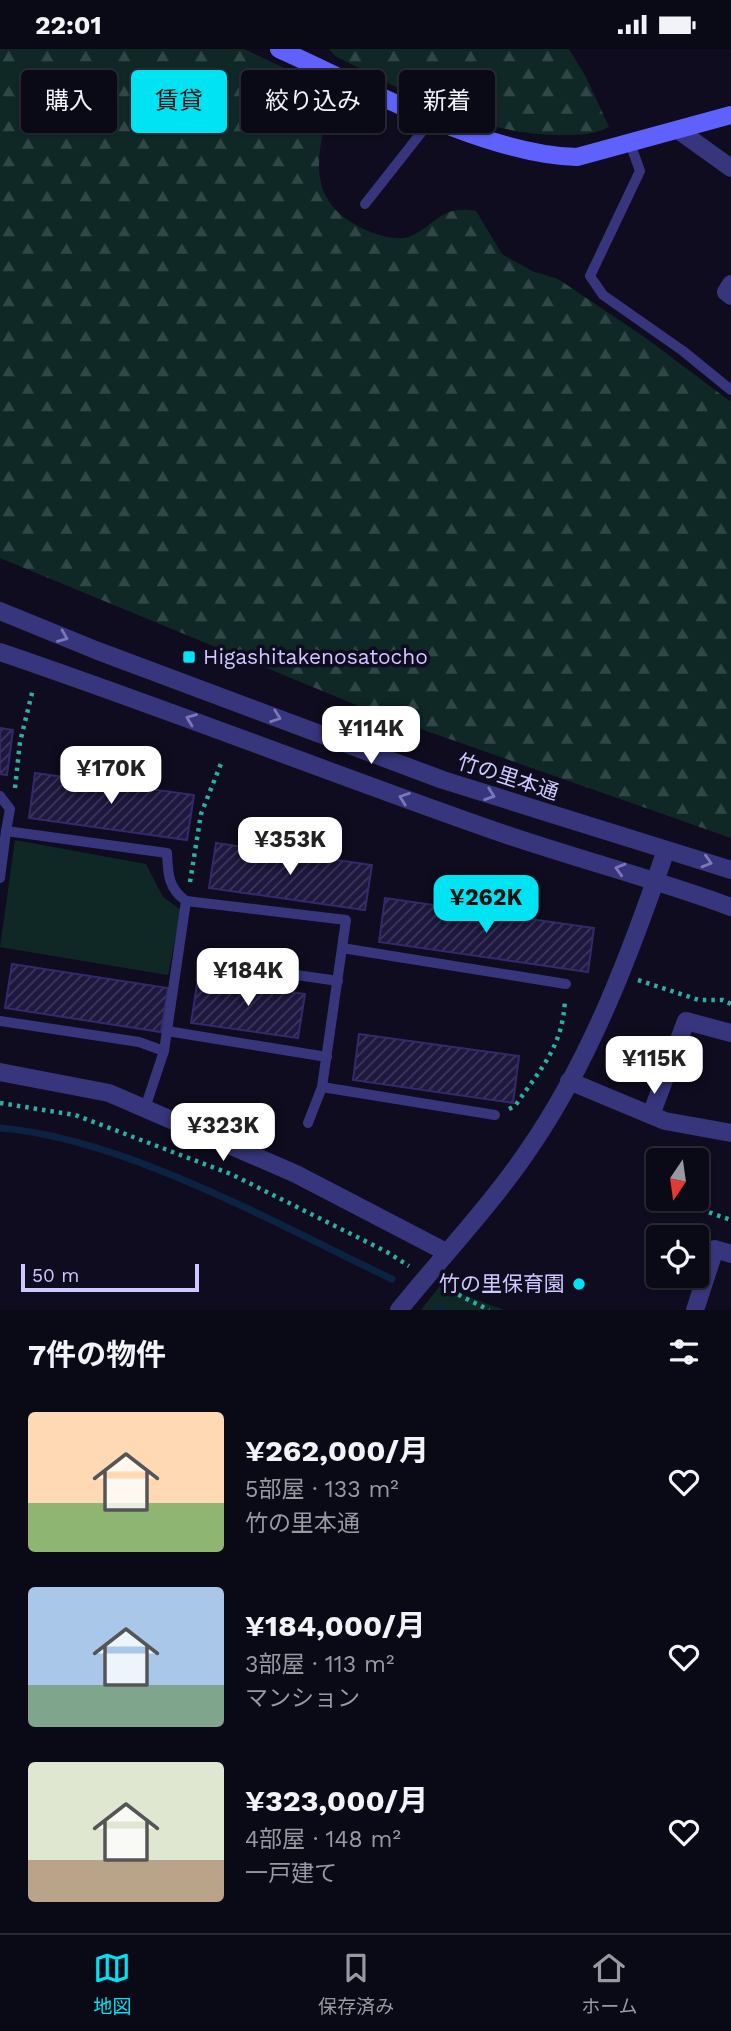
<!DOCTYPE html>
<html lang="ja">
<head>
<meta charset="utf-8">
<style>
  :root { --surface:#0a0916; --page:#13121f; --text:#f1f3f6; --muted:#999aa1; --line:#2a2a35; --accent:#00e3f3 }
  body { margin:0; font-family:"Work Sans","Noto Sans JP",sans-serif; background:var(--page); color:var(--text); height:100vh; display:flex; flex-direction:column; font-size:26px; white-space:nowrap }
  * { box-sizing:border-box; margin:0 }
  p { font-size:23px; color:var(--muted) }
  .icon { flex:none; width:38px; height:38px; fill:none; stroke:currentColor; stroke-width:2; stroke-linecap:round; stroke-linejoin:round }
  .map { position:relative; height:1261px; overflow:hidden }
  .panel { display:flex; flex-direction:column; background:var(--surface); flex:1 }
  .panel>* { flex:none }
  .hud { position:absolute; left:21px; top:21px; width:690px; height:63px; display:flex; gap:14px }
  .needle { width:46px; rotate:193deg }
  .buttons { position:absolute; left:646px; top:1099px; display:grid; gap:14px }
  .buttons a { display:grid; place-items:center; width:63px; height:63px; border-radius:7px; background:var(--surface); box-shadow:0 2px 5px #0004,0 0 0 2px var(--line); font-size:35px }
  .scale { position:absolute; left:21px; bottom:18px; width:178px; box-sizing:border-box; padding-left:7px; border:4px solid #cdc8ff; border-top:0; font-size:19px; line-height:24px; white-space:nowrap; color:#cdc8ff; -webkit-text-stroke:5px #0e0c1e; paint-order:stroke }
  .price { position:absolute; translate:-50% -60px; padding:0 16px; border-radius:14px; background:#fff; color:#222; font-size:23px; line-height:46px; filter:drop-shadow(0 2px 4px #0008) }
  .price::after { content:''; position:absolute; left:50%; top:42px; width:21px; height:16px; margin-left:-10px; background:inherit; clip-path:polygon(0 0,100% 0,50% 100%) }
  .price.selected { background:var(--accent); color:#111 }
  ul { padding:0; list-style:none }
  li { display:flex; align-items:center; gap:21px; height:175px; padding:0 28px }
  li span { display:grid; place-items:center; flex:none; width:196px; height:140px; border-radius:7px; color:#555 }
  li>.icon { margin-inline-start:auto }
  span .icon { width:84px; height:84px; fill:#fffc; stroke-width:1 }
  li b { font-size:30px }
  h2 { display:flex; justify-content:space-between; align-items:center; height:84px; padding:0 28px; font-size:30px }
  .tag { padding:0 24px; border-radius:7px; background:var(--surface); box-shadow:0 2px 5px #0004,0 0 0 2px var(--line); font-size:24px; line-height:63px }
  .tag.selected { background:var(--accent); color:#111 }
  .status { display:flex; justify-content:space-between; align-items:center; height:49px; padding:0 35px; background:var(--surface); direction:ltr }
  .status svg { height:19px; fill:currentColor }
  .menu { display:flex; justify-content:space-around; align-items:center; height:98px; border-top:2px solid var(--line); background:var(--surface); font-size:19px; color:var(--muted) }
  .menu a { display:grid; justify-items:center; gap:4px }
  .menu .selected { color:var(--accent) }
  .map>svg:first-child { display:block }
</style>
</head>
<body>
<div class="status"><b>22:01</b><svg viewBox="0 0 49 12"><path d="M0 12V9h3v3zM5 12V6h3v6zM10 12V3h3v9zM15 12V0h3v12zM26 1h20v11H26zM47 4h2v5h-2z"/></svg></div>
<div class="map">
<svg width="731" height="1261" viewBox="0 0 731 1261">
  <defs>
    <pattern id="forest-firs" width="22" height="20" patternUnits="userSpaceOnUse" patternTransform="scale(1.75)"><rect width="22" height="20" fill="#0f2826"/><path d="M5 1l3.5 6h-7zM16 11l3.5 6h-7z" fill="#314647"/></pattern>
    <pattern id="building-hatch" width="6" height="6" patternUnits="userSpaceOnUse" patternTransform="scale(1.75)"><rect width="6" height="6" fill="#1e183f"/><path d="M-1 1l2-2M0 6l6-6M5 7l2-2" fill="none" stroke="#3e385c"/></pattern>
  </defs>
  <rect width="100%" height="100%" fill="#0e0c1e"/>
  <g fill="#0f2826">
    <polygon points="15,791 146,815 163,848 181,861 168,926 0,898"/>
    <polygon points="440,1237 504,1261 421,1261"/>
  </g>
  <g fill="url(#forest-firs)">
    <path d="M0,0H244L333,42C320,99 298,150 366,181C377,186 396,192 408,188C436,178 439,155 476,162L502,205L532,222L558,230L643,287L731,353V789L378,665L0,509Z"/>
    <path d="M329,0H569L586,28L609,78C591,87 576,86 556,86C474,84 407,43 335,7Z"/>
  </g>
  <g fill="none" stroke-linecap="round" stroke-linejoin="round">
    <g stroke="#0b2242" stroke-width="7">
      <path d="M0,1079C125,1089 278,1176 392,1230"/>
      <polyline points="439,1260 441,1261"/>
    </g>
  </g>
  <g fill="url(#building-hatch)" stroke="#342a6b" stroke-width="2">
    <polygon points="0,679 13,681 7,726 0,725"/>
    <polygon points="35,724 194,746 187,791 29,769"/>
    <polygon points="216,794 372,816 365,861 209,839"/>
    <polygon points="385,849 594,879 588,923 379,893"/>
    <polygon points="12,915 168,939 161,983 5,959"/>
    <polygon points="198,929 305,945 298,989 191,974"/>
    <polygon points="359,985 519,1007 513,1054 353,1031"/>
  </g>
  <g fill="none" stroke-linecap="round" stroke-linejoin="round">
    <g stroke="#2cafa3" stroke-width="4.5" stroke-dasharray="3.5 5" stroke-linecap="butt">
      <polyline points="15,739 20,693 33,640"/>
      <polyline points="190,833 201,765 222,712"/>
      <polyline points="638,931 699,951 723,951 731,955"/>
      <polyline points="0,1054 75,1066 231,1125 387,1203 409,1217"/>
      <path d="M509,1060L515,1057C541,1019 563,998 565,950"/>
      <polyline points="677,1152 731,1171"/>
      <polyline points="443,1238 489,1261"/>
    </g>
    <g stroke="#37367d" stroke-width="10">
      <polyline points="630,94 640,122 590,227 603,246 683,302 731,341"/>
      <polyline points="365,155 432,70"/>
      <polyline points="0,747 10,760 6,782"/>
      <path d="M0,829L6,782L167,804C168,825 168,839 186,852L346,871L322,1038L308,1074"/>
      <polyline points="342,899 566,935"/>
      <polyline points="215,914 338,932"/>
      <polyline points="0,972 139,993 164,1002"/>
      <polyline points="167,982 327,1008"/>
      <polyline points="322,1038 495,1066"/>
      <polyline points="145,1059 164,1002 186,852"/>
    </g>
    <g stroke="#37367d" stroke-width="18">
      <polyline points="678,81 731,119"/>
      <polyline points="731,235 726,243 731,247"/>
      <polyline points="0,1023 109,1044 296,1125 446,1203"/>
      <polyline points="569,1032 665,1072 731,1084"/>
      <polyline points="651,1066 686,972 731,984"/>
      <path d="M399,1261C441,1209 492,1155 529,1100C591,1010 631,903 666,801"/>
      <polyline points="695,1261 715,1200 731,1205"/>
    </g>
    <g stroke="#37367d" stroke-width="18">
      <polyline points="0,562 98,602 443,731 731,821"/>
      <path d="M0,603C162,658 322,721 484,778C565,807 650,828 731,858"/>
    </g>
    <path stroke="#5f61ff" stroke-width="18" d="M279,0C363,38 486,106 577,108L731,66"/>
  </g>
  <defs><path id="oneway-chevron" d="M-2-3.5L2.5 0L-2 3.5" fill="none" stroke-width="1.6" stroke-linecap="round" stroke-linejoin="round" transform="scale(1.75)"/></defs>
  <g stroke="#7a78b8">
    <use href="#oneway-chevron" transform="translate(63 588) rotate(22)"/>
    <use href="#oneway-chevron" transform="translate(276 668) rotate(20)"/>
    <use href="#oneway-chevron" transform="translate(191 670) rotate(-159)"/>
    <use href="#oneway-chevron" transform="translate(490 746) rotate(19)"/>
    <use href="#oneway-chevron" transform="translate(404 749) rotate(-160)"/>
    <use href="#oneway-chevron" transform="translate(707 813) rotate(17)"/>
    <use href="#oneway-chevron" transform="translate(620 820) rotate(-164)"/>
  </g>
  <g fill="#00e3f3" stroke="#0e0c1e" stroke-width="2.5">
    <rect x="182" y="601" width="14" height="14" rx="3.5"/>
    <circle cx="579" cy="1235" r="7"/>
  </g>
  <g text-anchor="middle" stroke-width="7" stroke-linejoin="round" paint-order="stroke">
    <g font-size="21" fill="#cdc8ff" stroke="#0e0c1e" text-anchor="start">
      <text x="203" y="615">Higashitakenosatocho</text>
      <text x="565" y="1242" text-anchor="end">竹の里保育園</text>
    </g>
    <g font-size="21" fill="#cdc8ff" stroke="#0e0c1e">
      <text transform="translate(508 728) rotate(18)" y="7">竹の里本通</text>
    </g>
  </g>
</svg>
<div class="buttons">
<a><svg class="needle" viewBox="-14 -14 28 28"><path d="M0-13l5 13h-10z" fill="#e53935"/><path d="M0 13l5-13h-10z" fill="#999aa1"/></svg></a>
<a><svg class="icon" aria-label="locate" viewBox="0 0 24 24"><circle cx="12" cy="12" r="6"/><path d="M12 2v4M12 18v4M2 12h4M18 12h4"/></svg></a>
</div>
<div class="scale">50 m</div>
<b class="price" style="left:371px;top:717px">¥114K</b>
<b class="price" style="left:111px;top:757px">¥170K</b>
<b class="price" style="left:290px;top:828px">¥353K</b>
<b class="price selected" style="left:486px;top:886px">¥262K</b>
<b class="price" style="left:248px;top:959px">¥184K</b>
<b class="price" style="left:654px;top:1047px">¥115K</b>
<b class="price" style="left:223px;top:1114px">¥323K</b>
<div class="hud">
<a class="tag">購入</a>
<a class="tag selected">賃貸</a>
<a class="tag">絞り込み</a>
<a class="tag">新着</a>
</div>
</div>
<section class="panel">
<h2>7件の物件<svg class="icon" aria-label="filters" viewBox="0 0 24 24"><path d="M4 7h16M4 17h16"/><circle cx="9" cy="7" r="2"/><circle cx="15" cy="17" r="2"/></svg></h2>
<ul>
<li><span style="background:linear-gradient(#ffd9b3 65%,#8fb573 0)"><svg class="icon" aria-label="home" viewBox="0 0 24 24"><path d="M3 11l9-7 9 7M6 9v11h12V9"/></svg></span><div><b>¥262,000/月</b><p>5部屋 · 133 m²</p><p>竹の里本通</p></div><svg class="icon" aria-label="heart" viewBox="0 0 24 24"><path d="M12 20l-8-8c-3-5 5-10 8-4 3-6 11-1 8 4z"/></svg></li>
<li><span style="background:linear-gradient(#a9c7e8 70%,#7fa58c 0)"><svg class="icon" aria-label="home" viewBox="0 0 24 24"><path d="M3 11l9-7 9 7M6 9v11h12V9"/></svg></span><div><b>¥184,000/月</b><p>3部屋 · 113 m²</p><p>マンション</p></div><svg class="icon" aria-label="heart" viewBox="0 0 24 24"><path d="M12 20l-8-8c-3-5 5-10 8-4 3-6 11-1 8 4z"/></svg></li>
<li><span style="background:linear-gradient(#dfe7d0 70%,#b9a48a 0)"><svg class="icon" aria-label="home" viewBox="0 0 24 24"><path d="M3 11l9-7 9 7M6 9v11h12V9"/></svg></span><div><b>¥323,000/月</b><p>4部屋 · 148 m²</p><p>一戸建て</p></div><svg class="icon" aria-label="heart" viewBox="0 0 24 24"><path d="M12 20l-8-8c-3-5 5-10 8-4 3-6 11-1 8 4z"/></svg></li>
</ul>
</section>
<nav class="menu">
<a class="selected"><svg class="icon" aria-label="map" viewBox="0 0 24 24"><path d="M3 6l6-2 6 2 6-2v14l-6 2-6-2-6 2zM9 4v14M15 6v14"/></svg>地図</a>
<a><svg class="icon" aria-label="saved" viewBox="0 0 24 24"><path d="M7 4h10v16l-5-4-5 4z"/></svg>保存済み</a>
<a><svg class="icon" aria-label="home" viewBox="0 0 24 24"><path d="M3 11l9-7 9 7M6 9v11h12V9"/></svg>ホーム</a>
</nav>
</body>
</html>
